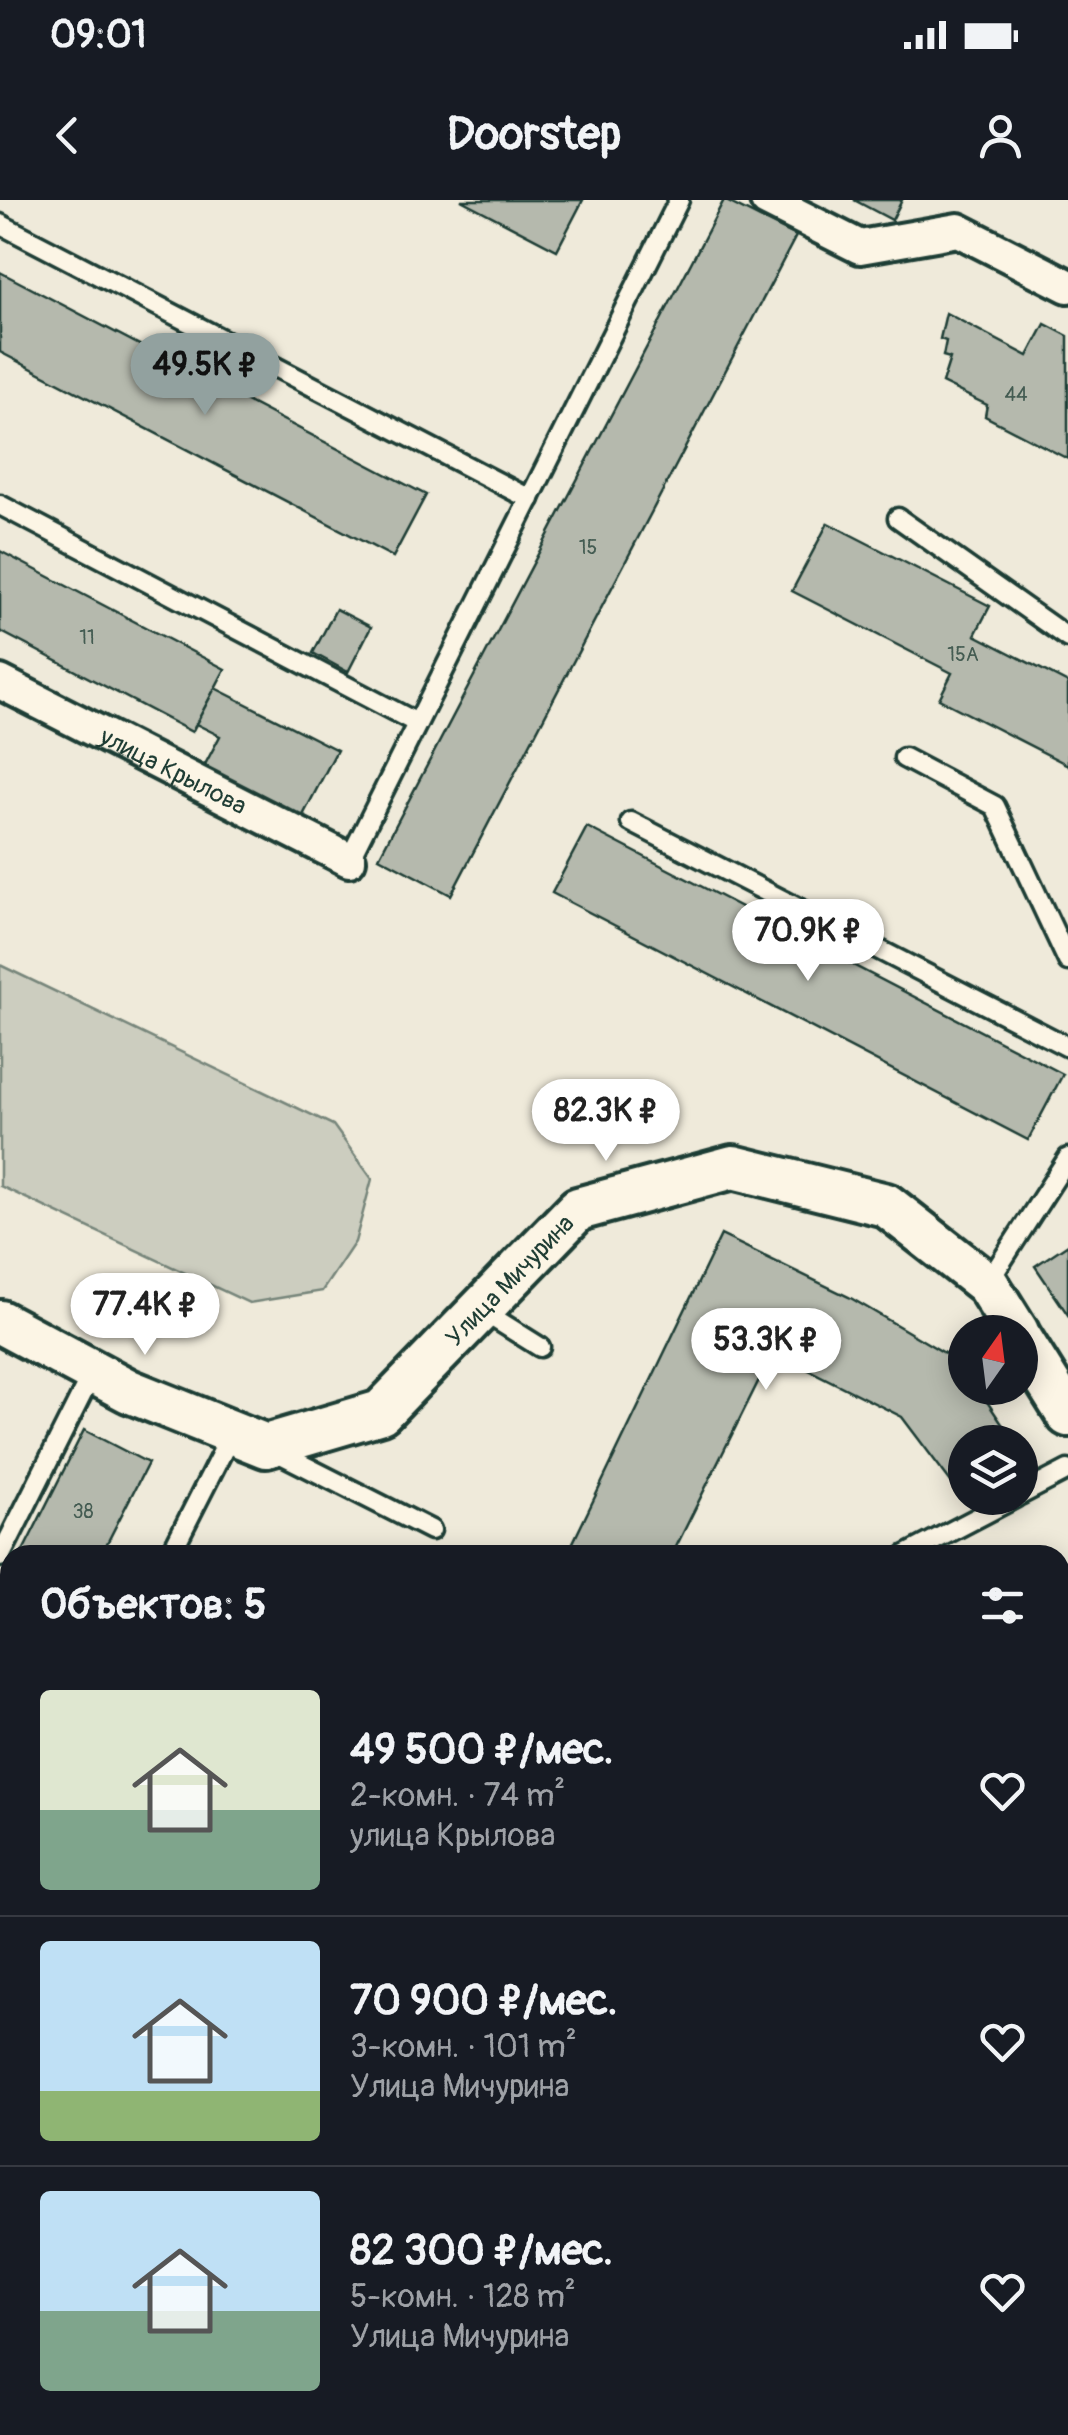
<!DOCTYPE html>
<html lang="ru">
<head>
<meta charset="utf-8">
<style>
  :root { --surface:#171b24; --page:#20242c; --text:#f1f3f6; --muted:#9ea1a6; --line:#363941; --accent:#92a19f }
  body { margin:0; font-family:Pangolin,sans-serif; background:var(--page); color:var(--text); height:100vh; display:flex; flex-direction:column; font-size:38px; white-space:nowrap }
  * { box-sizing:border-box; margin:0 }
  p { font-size:32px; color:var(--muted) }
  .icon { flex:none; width:55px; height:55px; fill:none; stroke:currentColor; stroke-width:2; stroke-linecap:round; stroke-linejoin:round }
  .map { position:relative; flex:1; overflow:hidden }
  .panel { position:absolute; left:0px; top:1345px; width:1070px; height:890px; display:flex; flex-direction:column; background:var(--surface); border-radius:30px 30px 0 0; box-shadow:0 5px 25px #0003 }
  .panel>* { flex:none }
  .needle { width:65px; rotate:14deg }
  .buttons { position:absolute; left:948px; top:1115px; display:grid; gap:20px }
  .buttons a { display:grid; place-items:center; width:90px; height:90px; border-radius:50%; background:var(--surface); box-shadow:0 5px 25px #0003; font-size:50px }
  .price { position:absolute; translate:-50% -85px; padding:0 22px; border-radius:35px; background:#fff; color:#222; font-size:32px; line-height:65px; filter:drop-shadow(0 2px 5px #0008) }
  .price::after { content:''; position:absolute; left:50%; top:60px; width:30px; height:22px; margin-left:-15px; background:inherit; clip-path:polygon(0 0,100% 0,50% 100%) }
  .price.current { background:var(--accent); color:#111 }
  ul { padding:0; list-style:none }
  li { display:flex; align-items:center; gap:30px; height:250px; padding:0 40px }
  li+li { border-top:2px solid var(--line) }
  li span { display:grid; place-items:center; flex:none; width:280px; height:200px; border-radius:10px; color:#555 }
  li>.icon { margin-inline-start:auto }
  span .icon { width:120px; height:120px; fill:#fffc; stroke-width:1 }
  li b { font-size:42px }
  h2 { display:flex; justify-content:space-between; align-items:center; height:120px; padding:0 40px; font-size:42px }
  .status { display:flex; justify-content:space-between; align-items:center; height:70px; padding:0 50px; background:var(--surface); direction:ltr }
  .status svg { height:28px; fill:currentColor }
  header { display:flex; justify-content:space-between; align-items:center; height:130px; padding:0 40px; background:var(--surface); font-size:45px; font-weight:800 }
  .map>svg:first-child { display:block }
</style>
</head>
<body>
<div class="status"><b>09:01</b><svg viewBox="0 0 49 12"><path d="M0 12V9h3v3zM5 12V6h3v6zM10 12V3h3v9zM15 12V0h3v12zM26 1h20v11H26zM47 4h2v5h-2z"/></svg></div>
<header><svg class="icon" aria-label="back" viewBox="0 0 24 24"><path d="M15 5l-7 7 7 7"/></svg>Doorstep<svg class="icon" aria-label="person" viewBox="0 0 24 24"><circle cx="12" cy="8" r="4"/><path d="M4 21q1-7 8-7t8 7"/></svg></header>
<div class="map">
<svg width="1068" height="2235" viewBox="0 0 1068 2235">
  <rect width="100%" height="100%" fill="#efeada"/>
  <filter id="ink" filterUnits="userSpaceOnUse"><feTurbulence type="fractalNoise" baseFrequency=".01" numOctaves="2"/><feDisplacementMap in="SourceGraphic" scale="20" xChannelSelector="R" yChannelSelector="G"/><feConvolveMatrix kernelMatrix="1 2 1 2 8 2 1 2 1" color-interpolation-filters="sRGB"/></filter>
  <g filter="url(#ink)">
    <g fill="#cccdbf" stroke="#76857a" stroke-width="2.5">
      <polygon points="0,765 333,925 372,979 355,1042 322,1091 249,1103 0,986"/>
      <polygon points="1068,1686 1068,1887 1060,1893 1060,1692"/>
    </g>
    <g fill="#b5b9ad" stroke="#1f3d34" stroke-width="2.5">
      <polygon points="461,0 583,0 557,50"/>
      <polygon points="724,0 796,36 451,695 379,657"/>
      <polygon points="854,0 902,0 892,20"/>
      <polygon points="0,72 426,295 393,357 0,152"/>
      <polygon points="946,113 1028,156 1045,124 1068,136 1068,259 985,216 987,205 942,183 950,158 943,156 946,141 940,139"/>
      <polygon points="828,323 990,406 975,435 1068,483 1068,565 939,499 952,473 792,391"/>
      <polygon points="0,351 225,469 192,532 0,431"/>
      <polygon points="336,409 371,427 348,472 313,453"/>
      <polygon points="215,488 337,550 298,625 200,574 220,536 196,524"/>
      <polygon points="587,627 1063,874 1028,940 552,693"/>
      <polygon points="721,1035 849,1097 963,1164 965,1188 978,1188 1014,1242 965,1242 965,1286 957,1290 902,1217 773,1152 672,1355 567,1355"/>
      <polygon points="1068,1044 1068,1115 1035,1066"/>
      <polygon points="84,1230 148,1263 101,1355 21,1355"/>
      <polygon points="10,1378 10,1536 0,1556 0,1397"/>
      <polygon points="1068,1552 1068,1653 1060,1659 1060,1558"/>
      <polygon points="0,1979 10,1984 10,2069 0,2064"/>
      <polygon points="1068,2193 1068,2235 1005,2235 1020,2225 1060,2225 1060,2198"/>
      <polygon points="470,2225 574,2225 559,2235 477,2235"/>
    </g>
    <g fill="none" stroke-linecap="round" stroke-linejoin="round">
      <defs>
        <g id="service">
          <polyline points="0,24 530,299"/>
          <polyline points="0,305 417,523"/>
          <polyline points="898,318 1068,438"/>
          <polyline points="904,558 995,606 1068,761"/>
          <polyline points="631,622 1068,847"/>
          <polyline points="349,660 679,0"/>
          <polyline points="987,1084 1068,958"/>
          <polyline points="481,1110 540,1147"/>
          <polyline points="275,1251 431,1330"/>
          <polyline points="1020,1295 1068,1270"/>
          <polyline points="170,1355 232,1233"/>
          <polyline points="906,1355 1015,1298"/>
          <polyline points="0,1357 93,1172"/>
          <polyline points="1060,1525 1068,1519"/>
          <polyline points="0,1941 10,1947"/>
          <polyline points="371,2235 377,2225"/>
        </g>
        <g id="minor">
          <polyline points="767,0 860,47 958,30 1068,86"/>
          <path id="s1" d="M0,482L349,660"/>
        </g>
        <g id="tertiary">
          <path id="s2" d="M0,1122L129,1191L266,1246L381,1212L578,1009L733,967L886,1005L987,1084L1017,1132"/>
          <polyline points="1020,1138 1068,1215"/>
          <polyline points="1060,1995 1068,1990"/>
          <polyline points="1060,2079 1068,2074"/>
          <polyline points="706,2235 721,2225"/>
          <polyline points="843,2235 857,2225"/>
        </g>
        <polyline id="secondary" points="0,2229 12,2235"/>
      </defs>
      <use href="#service" stroke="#1f3d34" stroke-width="25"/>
      <use href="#minor" stroke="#1f3d34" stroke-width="40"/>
      <use href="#tertiary" stroke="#1f3d34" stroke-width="50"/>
      <use href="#secondary" stroke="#1f3d34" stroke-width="55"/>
      <use href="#service" stroke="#fcf5e5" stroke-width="18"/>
      <use href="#minor" stroke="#fcf5e5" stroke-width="32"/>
      <use href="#tertiary" stroke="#fcf5e5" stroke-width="42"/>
      <use href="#secondary" stroke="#fcf5e5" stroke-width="48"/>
    </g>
  </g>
  <g text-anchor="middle" stroke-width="8" stroke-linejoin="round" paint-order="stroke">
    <g font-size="20" fill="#445c52">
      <text x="1016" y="201">44</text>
      <text x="588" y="354">15</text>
      <text x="87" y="444">11</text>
      <text x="963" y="461">15А</text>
      <text x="83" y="1318">38</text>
    </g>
    <g font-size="25" fill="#1f3d34" stroke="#fcf5e5">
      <text dy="9" stroke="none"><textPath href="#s1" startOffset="195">улица Крылова</textPath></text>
      <text dy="9" stroke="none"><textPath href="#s2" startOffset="598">Улица Мичурина</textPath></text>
    </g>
  </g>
</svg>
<div class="buttons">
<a><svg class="needle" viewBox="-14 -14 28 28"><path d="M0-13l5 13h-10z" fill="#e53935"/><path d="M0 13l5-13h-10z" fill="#9ea1a6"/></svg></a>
<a><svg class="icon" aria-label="layers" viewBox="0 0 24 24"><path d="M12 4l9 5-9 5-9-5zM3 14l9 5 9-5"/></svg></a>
</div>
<b class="price current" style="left:205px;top:218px">49.5K ₽</b>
<b class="price" style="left:808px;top:784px">70.9K ₽</b>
<b class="price" style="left:606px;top:964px">82.3K ₽</b>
<b class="price" style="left:145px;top:1158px">77.4K ₽</b>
<b class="price" style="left:766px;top:1193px">53.3K ₽</b>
<section class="panel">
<h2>Объектов: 5<svg class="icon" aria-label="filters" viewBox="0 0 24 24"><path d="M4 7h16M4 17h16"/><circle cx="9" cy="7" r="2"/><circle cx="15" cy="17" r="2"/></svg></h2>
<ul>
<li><span style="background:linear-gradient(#dfe7d0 60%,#7fa58c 0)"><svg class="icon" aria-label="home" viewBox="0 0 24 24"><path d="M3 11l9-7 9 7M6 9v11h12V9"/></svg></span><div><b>49 500 ₽/мес.</b><p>2-комн. · 74 m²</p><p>улица Крылова</p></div><svg class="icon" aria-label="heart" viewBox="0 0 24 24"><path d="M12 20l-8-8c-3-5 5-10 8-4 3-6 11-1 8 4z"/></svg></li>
<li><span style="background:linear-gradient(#bfe0f5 75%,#8fb573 0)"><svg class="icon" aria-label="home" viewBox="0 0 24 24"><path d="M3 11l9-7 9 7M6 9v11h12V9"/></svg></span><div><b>70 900 ₽/мес.</b><p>3-комн. · 101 m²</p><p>Улица Мичурина</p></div><svg class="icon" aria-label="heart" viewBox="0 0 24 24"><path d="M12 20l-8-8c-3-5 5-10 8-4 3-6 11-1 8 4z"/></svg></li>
<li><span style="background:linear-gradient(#bfe0f5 60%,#7fa58c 0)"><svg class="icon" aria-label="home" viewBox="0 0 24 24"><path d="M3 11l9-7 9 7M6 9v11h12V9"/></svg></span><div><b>82 300 ₽/мес.</b><p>5-комн. · 128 m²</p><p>Улица Мичурина</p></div><svg class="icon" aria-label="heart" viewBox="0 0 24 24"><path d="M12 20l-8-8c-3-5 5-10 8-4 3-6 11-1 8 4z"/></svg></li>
</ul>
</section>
</div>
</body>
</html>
